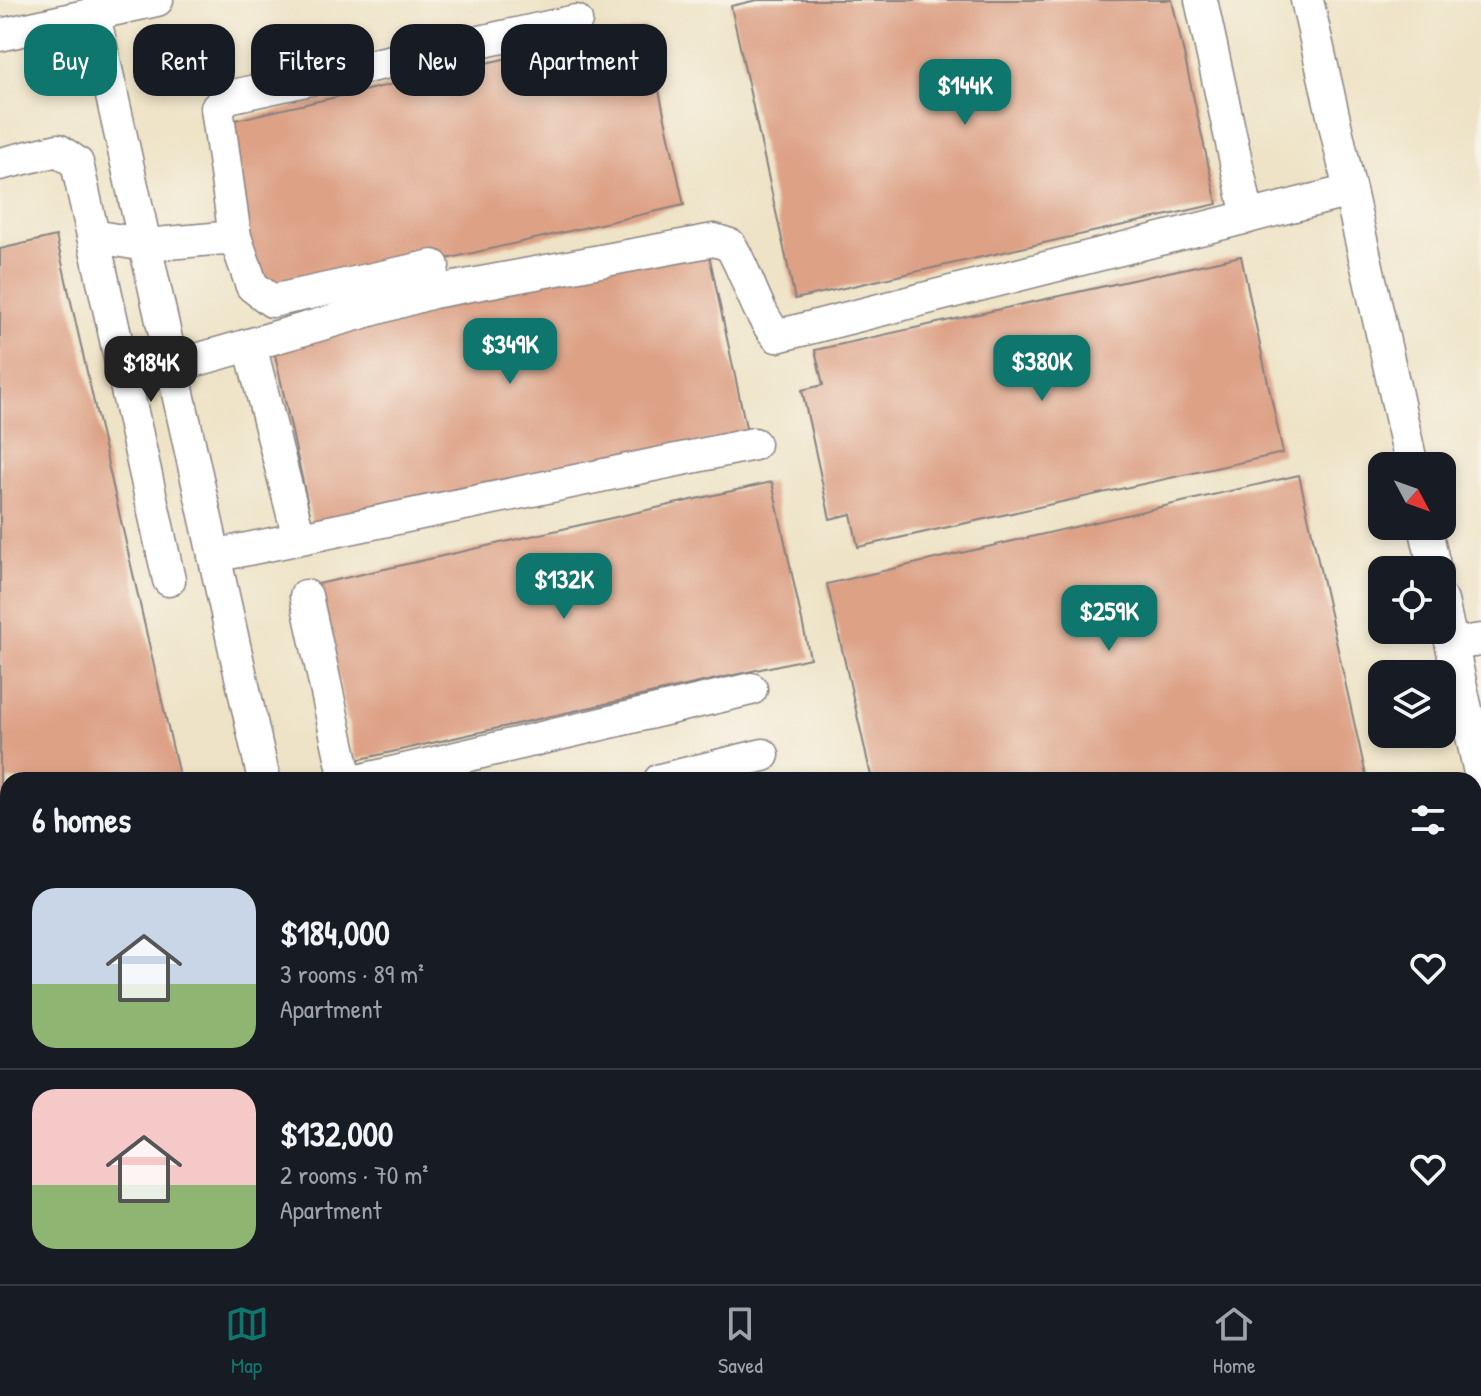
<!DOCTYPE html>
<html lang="en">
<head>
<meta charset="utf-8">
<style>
  :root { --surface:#171b24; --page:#242831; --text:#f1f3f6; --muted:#9ea1a6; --line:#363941; --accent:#0f766e }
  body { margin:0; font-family:"Patrick Hand",sans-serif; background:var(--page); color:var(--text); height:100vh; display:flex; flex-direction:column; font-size:30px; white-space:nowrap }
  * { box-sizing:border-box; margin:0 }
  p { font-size:26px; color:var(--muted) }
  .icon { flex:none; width:44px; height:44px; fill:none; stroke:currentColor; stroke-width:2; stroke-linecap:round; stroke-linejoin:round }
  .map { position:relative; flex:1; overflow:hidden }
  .panel { position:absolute; left:0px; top:772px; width:1482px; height:512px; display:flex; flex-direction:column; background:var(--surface); border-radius:24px 24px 0 0; box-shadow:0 4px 12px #0003 }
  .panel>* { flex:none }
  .top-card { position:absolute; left:24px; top:24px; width:800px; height:72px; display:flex; gap:16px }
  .needle { width:52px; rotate:131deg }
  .controls { position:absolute; left:1368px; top:452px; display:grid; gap:16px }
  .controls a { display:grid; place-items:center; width:88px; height:88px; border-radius:16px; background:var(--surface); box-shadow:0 4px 12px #0003; font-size:40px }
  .price { position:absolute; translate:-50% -68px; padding:0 18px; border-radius:16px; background:var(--accent); color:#fff; font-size:26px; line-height:52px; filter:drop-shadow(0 2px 4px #0008) }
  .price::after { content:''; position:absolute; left:50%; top:48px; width:24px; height:18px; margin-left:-12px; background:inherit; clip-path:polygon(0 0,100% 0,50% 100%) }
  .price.current { background:#222; color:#fff }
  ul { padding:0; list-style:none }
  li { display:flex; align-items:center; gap:24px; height:200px; padding:0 32px }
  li+li { border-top:2px solid var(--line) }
  li span { display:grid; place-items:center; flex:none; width:224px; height:160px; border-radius:24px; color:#555 }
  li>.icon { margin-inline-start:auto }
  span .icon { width:96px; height:96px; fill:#fffc; stroke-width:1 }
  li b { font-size:34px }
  h2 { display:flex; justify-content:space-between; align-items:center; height:96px; padding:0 32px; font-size:34px }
  .tag { padding:0 28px; border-radius:24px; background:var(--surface); box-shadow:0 4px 12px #0003; font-size:28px; line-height:72px }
  .tag.current { background:var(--accent); color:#fff }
  .tab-bar { display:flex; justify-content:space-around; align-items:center; height:112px; border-top:2px solid var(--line); background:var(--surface); font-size:22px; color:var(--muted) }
  .tab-bar a { display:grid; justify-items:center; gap:4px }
  .tab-bar .current { color:var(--accent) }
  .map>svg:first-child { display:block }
</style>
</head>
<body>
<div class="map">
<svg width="1481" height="1284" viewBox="0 0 1481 1284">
  <rect width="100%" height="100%" fill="#f7f3e8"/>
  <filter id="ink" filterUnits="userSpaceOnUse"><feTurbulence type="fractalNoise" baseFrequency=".0125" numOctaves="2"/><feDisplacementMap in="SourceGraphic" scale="16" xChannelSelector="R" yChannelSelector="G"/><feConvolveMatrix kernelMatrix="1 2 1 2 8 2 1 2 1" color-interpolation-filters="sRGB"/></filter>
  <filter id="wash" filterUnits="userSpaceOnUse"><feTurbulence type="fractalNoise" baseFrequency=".006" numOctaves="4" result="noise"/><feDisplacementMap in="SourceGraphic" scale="32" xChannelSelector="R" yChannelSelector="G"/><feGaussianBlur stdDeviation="1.8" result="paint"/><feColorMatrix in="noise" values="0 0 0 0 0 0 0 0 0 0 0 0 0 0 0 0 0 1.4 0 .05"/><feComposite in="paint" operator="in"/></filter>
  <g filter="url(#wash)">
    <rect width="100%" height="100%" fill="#eee3c6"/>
    <g id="blocks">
      <g fill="#dda186">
        <polygon points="757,0 1172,0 1217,204 795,299 731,6"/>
        <polygon points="645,27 684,205 261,301 222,123"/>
        <polygon points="56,236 180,780 8,780 7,906 0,876 0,249"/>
        <polygon points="707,245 747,432 313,528 272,341"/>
        <polygon points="1241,256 1283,453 858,547 851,514 830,519 802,390 823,385 815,350"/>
        <polygon points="1299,475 1367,780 872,780 827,584"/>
        <polygon points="772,482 810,658 356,760 318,584"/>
        <polygon points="8,1200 8,1276 171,1276 173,1284 0,1284 0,1202"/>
        <polygon points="646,1276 985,1276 987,1284 616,1284"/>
        <polygon points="1247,1276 1446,1276 1447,1284 1218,1284"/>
      </g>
    </g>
  </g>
  <g filter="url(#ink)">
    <use href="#blocks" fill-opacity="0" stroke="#888280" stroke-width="2"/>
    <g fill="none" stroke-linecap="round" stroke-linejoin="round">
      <defs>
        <g id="minor">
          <polyline points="1201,0 1248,217"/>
          <polyline points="1307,0 1412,466"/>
          <polyline points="94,15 264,780"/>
          <polyline points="0,35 157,0"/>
          <polyline points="0,164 58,150 77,163 169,580"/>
          <polyline points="93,236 145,245 235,237 252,286 272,301 433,266"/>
          <polyline points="235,237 217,108 228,97 576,21"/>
          <polyline points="250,345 299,538"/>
          <path d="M172,367L433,292L714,240L730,245C748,274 755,311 777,336L1350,191"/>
          <polyline points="1425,526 1435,570"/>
          <polyline points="214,556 754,444"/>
          <polyline points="306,596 346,780"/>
          <polyline points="1442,601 1481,777"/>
          <polyline points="1452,644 1481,640"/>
          <polyline points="362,780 751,689"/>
          <polyline points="660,780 763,755"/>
          <polyline points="374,1276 376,1284"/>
        </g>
      </defs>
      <use href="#minor" stroke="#888280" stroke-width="35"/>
      <use href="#minor" stroke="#fff" stroke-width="32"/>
    </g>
  </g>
</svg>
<div class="controls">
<a><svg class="needle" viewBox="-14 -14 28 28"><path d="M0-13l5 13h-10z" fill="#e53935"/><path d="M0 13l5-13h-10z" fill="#9ea1a6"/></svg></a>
<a><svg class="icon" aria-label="locate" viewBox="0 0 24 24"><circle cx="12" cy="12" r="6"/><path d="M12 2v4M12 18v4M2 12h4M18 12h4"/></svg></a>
<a><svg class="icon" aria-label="layers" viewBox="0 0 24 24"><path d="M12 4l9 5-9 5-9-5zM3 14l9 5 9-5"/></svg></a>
</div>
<b class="price" style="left:965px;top:127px">$144K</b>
<b class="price" style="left:510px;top:386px">$349K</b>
<b class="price" style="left:1042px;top:403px">$380K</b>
<b class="price current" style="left:151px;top:404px">$184K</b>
<b class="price" style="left:564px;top:621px">$132K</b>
<b class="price" style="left:1109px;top:653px">$259K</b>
<div class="top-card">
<a class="tag current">Buy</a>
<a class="tag">Rent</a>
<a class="tag">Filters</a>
<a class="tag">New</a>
<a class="tag">Apartment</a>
</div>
<section class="panel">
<h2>6 homes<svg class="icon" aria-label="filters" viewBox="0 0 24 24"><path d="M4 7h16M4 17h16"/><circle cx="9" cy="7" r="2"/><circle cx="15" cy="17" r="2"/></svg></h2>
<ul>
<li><span style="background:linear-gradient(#c9d6e8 60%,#8fb573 0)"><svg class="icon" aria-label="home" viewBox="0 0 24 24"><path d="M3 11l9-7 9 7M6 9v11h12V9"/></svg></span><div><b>$184,000</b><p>3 rooms · 89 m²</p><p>Apartment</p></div><svg class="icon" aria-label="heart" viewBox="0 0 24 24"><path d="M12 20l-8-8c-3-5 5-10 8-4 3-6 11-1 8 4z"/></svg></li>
<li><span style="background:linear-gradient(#f6c9c9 60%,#8fb573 0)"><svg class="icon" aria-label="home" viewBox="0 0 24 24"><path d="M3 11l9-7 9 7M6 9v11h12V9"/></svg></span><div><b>$132,000</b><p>2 rooms · 70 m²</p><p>Apartment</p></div><svg class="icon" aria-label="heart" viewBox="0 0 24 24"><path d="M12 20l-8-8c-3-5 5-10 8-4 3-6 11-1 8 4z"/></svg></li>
</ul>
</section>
</div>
<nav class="tab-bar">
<a class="current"><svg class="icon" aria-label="map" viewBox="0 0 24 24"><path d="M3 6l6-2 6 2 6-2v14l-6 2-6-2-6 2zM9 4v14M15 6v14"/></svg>Map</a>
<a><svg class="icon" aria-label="saved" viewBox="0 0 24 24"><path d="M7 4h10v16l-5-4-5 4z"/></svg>Saved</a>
<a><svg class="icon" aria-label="home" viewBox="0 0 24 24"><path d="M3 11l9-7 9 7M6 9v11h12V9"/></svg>Home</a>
</nav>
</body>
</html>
